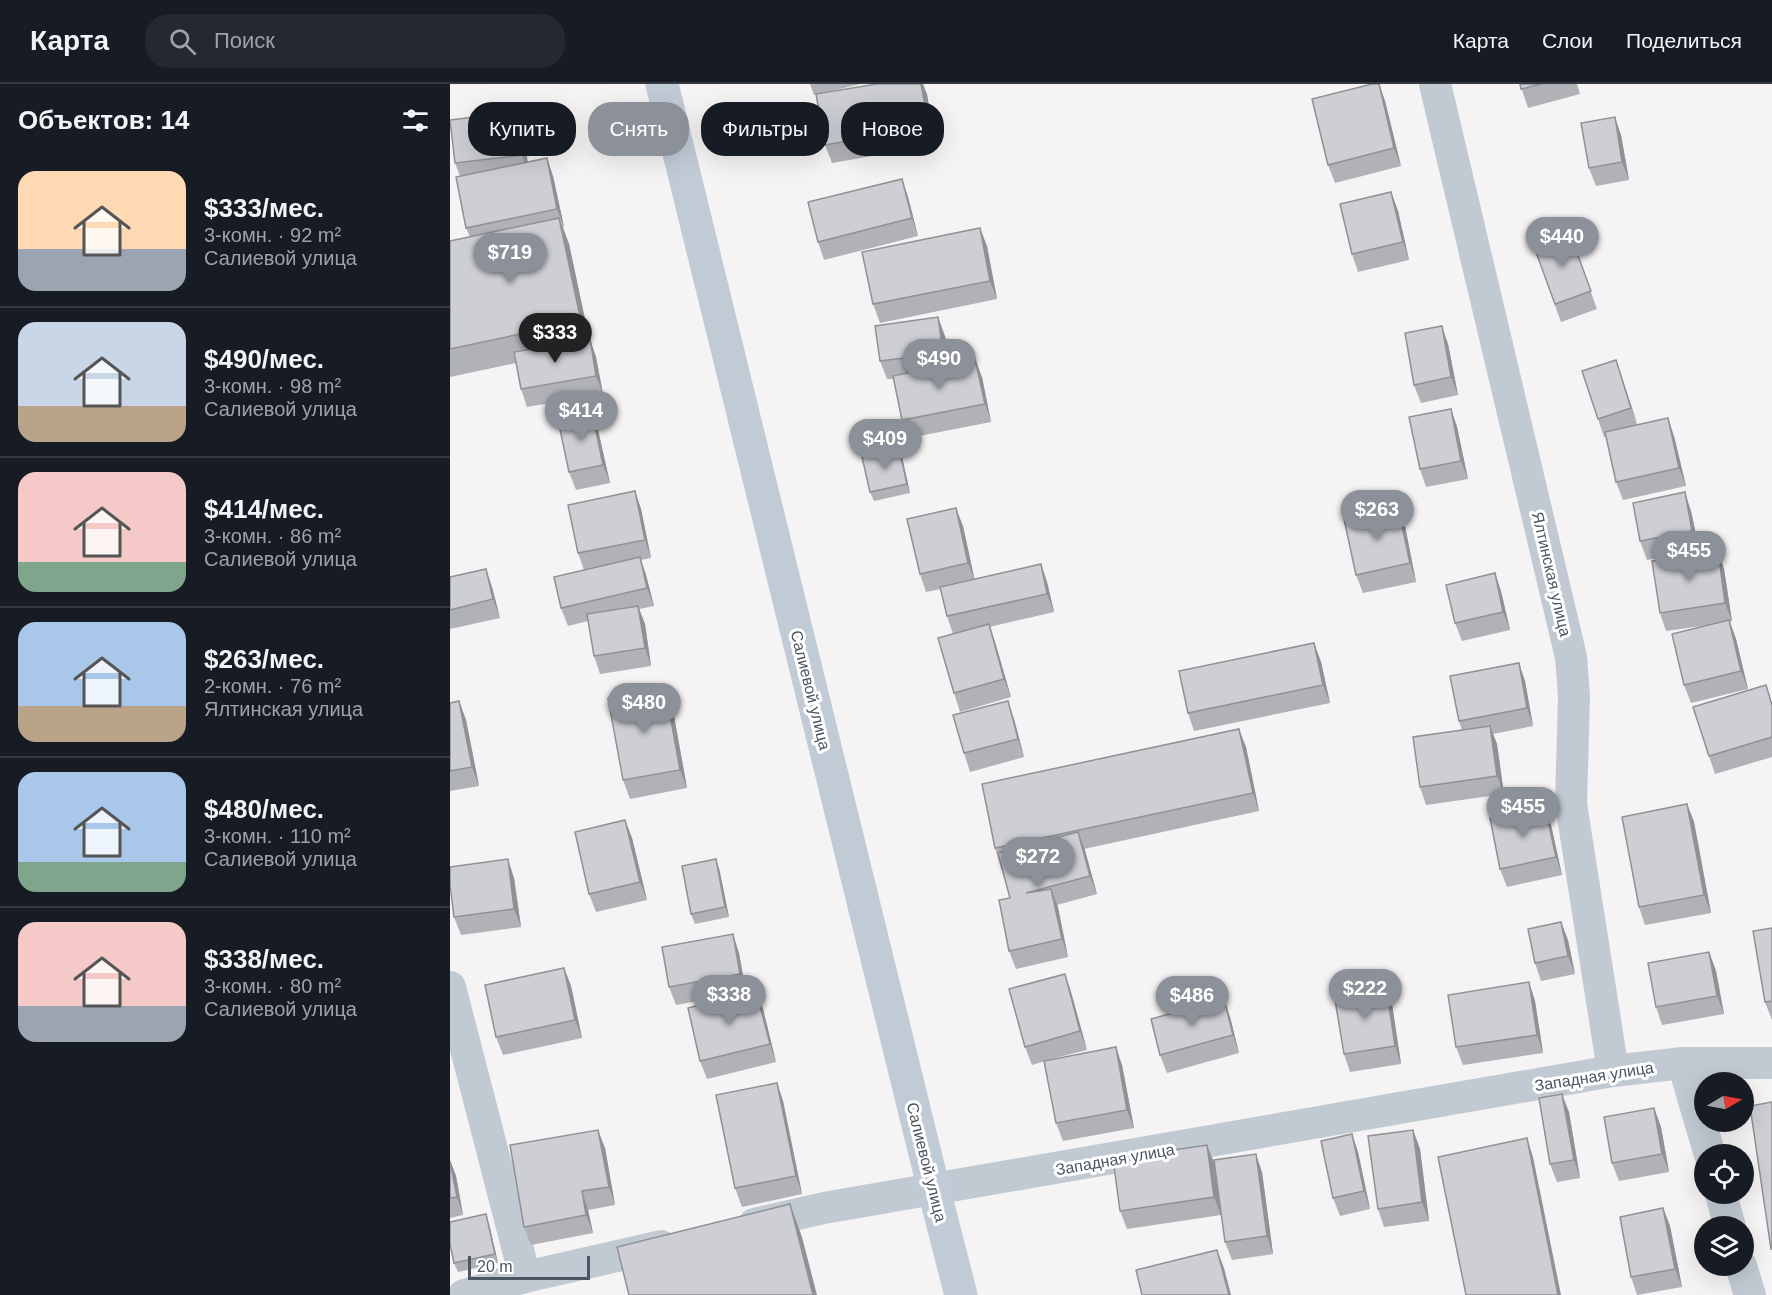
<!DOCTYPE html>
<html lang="ru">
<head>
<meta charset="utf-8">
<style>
  :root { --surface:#171b24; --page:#242831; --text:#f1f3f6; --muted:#9ea1a6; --line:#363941; --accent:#8c9099 }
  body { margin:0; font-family:Helvetica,sans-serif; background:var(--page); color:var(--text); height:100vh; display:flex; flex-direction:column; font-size:22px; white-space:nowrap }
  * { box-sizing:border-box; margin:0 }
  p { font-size:20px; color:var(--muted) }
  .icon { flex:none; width:33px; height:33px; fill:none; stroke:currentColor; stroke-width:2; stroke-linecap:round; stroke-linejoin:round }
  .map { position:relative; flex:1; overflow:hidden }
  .drawer { display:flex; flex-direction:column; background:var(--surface); width:450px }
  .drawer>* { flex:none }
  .banner { position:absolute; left:18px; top:18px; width:570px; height:54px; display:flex; gap:12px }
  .needle { width:39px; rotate:80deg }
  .tools { position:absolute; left:1244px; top:988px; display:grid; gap:12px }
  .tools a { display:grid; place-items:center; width:60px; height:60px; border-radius:50%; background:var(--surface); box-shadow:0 6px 24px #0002; font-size:30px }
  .scale { position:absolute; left:18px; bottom:15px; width:122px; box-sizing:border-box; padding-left:6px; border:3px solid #4a5661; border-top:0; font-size:16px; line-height:21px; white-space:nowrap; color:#4a5661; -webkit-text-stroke:4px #fff; paint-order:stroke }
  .price { position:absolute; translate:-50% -51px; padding:0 14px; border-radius:21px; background:var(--accent); color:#fff; font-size:20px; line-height:39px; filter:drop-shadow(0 2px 3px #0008) }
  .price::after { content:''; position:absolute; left:50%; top:36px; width:18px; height:14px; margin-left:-9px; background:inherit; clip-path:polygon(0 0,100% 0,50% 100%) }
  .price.active { background:#222; color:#fff }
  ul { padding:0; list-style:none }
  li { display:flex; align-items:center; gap:18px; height:150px; padding:0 18px }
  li+li { border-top:2px solid var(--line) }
  li span { display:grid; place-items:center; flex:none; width:168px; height:120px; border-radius:18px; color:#555 }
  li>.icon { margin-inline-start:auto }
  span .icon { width:72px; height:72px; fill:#fffc; stroke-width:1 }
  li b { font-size:26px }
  h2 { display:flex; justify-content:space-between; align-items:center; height:72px; padding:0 18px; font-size:26px }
  .tag { padding:0 21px; border-radius:24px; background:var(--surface); box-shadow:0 6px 24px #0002; font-size:21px; line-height:54px }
  .tag.active { background:var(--accent); color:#fff }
  header { display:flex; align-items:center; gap:36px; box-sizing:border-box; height:84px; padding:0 30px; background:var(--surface); border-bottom:2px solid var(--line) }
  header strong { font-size:28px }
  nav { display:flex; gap:33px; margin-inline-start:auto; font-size:21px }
  .search { width:420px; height:54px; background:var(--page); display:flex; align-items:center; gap:15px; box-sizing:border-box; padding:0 21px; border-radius:24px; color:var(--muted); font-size:22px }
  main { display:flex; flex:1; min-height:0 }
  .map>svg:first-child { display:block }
</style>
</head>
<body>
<header>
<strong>Карта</strong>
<div class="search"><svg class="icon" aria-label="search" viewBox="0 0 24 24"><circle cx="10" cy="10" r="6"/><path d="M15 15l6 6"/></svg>Поиск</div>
<nav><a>Карта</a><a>Слои</a><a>Поделиться</a></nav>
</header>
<main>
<section class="drawer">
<h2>Объектов: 14<svg class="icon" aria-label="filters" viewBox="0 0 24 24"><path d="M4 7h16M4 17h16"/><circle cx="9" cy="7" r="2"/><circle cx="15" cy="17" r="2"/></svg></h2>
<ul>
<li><span style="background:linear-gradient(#ffd9b3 65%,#9aa5b1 0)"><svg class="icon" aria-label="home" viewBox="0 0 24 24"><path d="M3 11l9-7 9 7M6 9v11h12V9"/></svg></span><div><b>$333/мес.</b><p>3-комн. · 92 m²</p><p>Салиевой улица</p></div></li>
<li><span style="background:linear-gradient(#c9d6e8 70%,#b9a48a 0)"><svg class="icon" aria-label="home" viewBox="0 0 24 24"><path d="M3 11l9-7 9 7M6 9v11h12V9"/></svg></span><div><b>$490/мес.</b><p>3-комн. · 98 m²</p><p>Салиевой улица</p></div></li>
<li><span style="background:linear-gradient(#f6c9c9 75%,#7fa58c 0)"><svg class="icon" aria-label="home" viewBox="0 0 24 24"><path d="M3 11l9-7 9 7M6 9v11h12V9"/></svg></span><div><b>$414/мес.</b><p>3-комн. · 86 m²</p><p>Салиевой улица</p></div></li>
<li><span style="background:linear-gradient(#a9c7e8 70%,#b9a48a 0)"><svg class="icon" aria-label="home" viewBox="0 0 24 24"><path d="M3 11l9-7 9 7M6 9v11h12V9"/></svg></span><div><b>$263/мес.</b><p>2-комн. · 76 m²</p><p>Ялтинская улица</p></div></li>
<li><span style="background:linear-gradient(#a9c7e8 75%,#7fa58c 0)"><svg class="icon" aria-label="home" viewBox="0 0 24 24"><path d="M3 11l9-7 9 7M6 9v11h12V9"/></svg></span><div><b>$480/мес.</b><p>3-комн. · 110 m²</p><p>Салиевой улица</p></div></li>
<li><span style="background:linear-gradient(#f6c9c9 70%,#9aa5b1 0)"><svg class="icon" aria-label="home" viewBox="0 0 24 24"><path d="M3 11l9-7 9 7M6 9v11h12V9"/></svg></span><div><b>$338/мес.</b><p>3-комн. · 80 m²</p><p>Салиевой улица</p></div></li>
</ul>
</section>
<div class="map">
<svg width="1322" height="1211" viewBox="0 0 1322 1211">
  <rect width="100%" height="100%" fill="#f5f3f3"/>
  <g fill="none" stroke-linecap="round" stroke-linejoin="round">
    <g stroke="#c1cad2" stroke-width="32">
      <polyline points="985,0 1121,573 1124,612 1121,720 1163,987"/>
      <polyline points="0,903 75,1193"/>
      <polyline points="1233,979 1260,1071"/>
      <polyline points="1271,1110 1280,1143"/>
      <polyline points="304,1140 374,1124 1163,987 1233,979 1322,979"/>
      <polyline points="1291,1182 1300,1211"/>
      <polyline points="14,1211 75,1193 211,1162"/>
    </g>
    <polyline stroke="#c1cbd6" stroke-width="33" points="212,0 484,1106 511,1211"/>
  </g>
  <g fill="#b0b2b7">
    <polygon points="360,0 411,0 364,11"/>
    <polygon points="929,0 935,17 951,82 885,99 878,81"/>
    <polygon points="1070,0 1127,0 1130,10 1078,24"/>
    <polygon points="477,10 485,61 382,79 375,61"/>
    <polygon points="73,46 78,78 103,92 114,143 113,143 119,160 139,255 146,273 153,310 77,323 71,305 66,279 0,293 0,157 20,153 16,144 10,92 5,79"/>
    <polygon points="1171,51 1179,96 1146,102 1139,84"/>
    <polygon points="452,95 458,113 468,152 374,176 368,158"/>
    <polygon points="941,108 948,127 959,176 908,188 902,170"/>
    <polygon points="1119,147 1147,225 1111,238 1083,160"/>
    <polygon points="537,162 547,215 430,239 423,220"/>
    <polygon points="495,252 499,280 532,293 541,338 459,354 452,336 444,295 437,295 430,277"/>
    <polygon points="998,260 1008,311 971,319 964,301"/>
    <polygon points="1172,294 1187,341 1224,352 1236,402 1173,416 1166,398 1156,352 1154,353 1148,335"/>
    <polygon points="1001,325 1007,343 1018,395 976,403 970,385"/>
    <polygon points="142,328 148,346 160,399 126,406 119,388"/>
    <polygon points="449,364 452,373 460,409 424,417 420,408"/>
    <polygon points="185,407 191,425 201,474 191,476 196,491 204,522 189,525 195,540 201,582 150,590 144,572 138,537 118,542 111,524 134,486 128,469"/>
    <polygon points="1241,427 1249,465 1197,476 1190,457"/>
    <polygon points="513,442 524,495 591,480 597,498 604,528 539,543 545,558 561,613 510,628 504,609 503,550 497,532 491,505 476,508 470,490"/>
    <polygon points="955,442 966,498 913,509 906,491"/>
    <polygon points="1268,467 1274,485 1282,537 1280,538 1286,555 1298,605 1241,619 1234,601 1266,540 1216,547 1210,529"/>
    <polygon points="0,493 42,503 50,534 0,545"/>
    <polygon points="1051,507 1060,546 1012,557 1005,539"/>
    <polygon points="864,559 871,578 880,619 744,647 738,629"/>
    <polygon points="1075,597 1083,642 1043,650 1047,660 1054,710 976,721 970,703 1012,646 1009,637"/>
    <polygon points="9,617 16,636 29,702 0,707 0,619"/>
    <polygon points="1322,618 1322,673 1265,690 1259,672"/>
    <polygon points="222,621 237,704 180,715 173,696"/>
    <polygon points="564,635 574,673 520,688 514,669"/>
    <polygon points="796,663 809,727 634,765 647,810 607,821 618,873 566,885 559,867 560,814 545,764"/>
    <polygon points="1237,720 1244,738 1261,829 1195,841 1189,823"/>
    <polygon points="175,736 182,754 197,816 146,828 139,810"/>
    <polygon points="1101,741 1112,791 1057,803 1050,785"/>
    <polygon points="269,784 279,833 245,840 241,830"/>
    <polygon points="64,794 71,843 11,851 4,833"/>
    <polygon points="1111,838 1118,856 1125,890 1091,897 1085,879"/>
    <polygon points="1322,844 1322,936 1315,918"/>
    <polygon points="1259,868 1266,887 1274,930 1212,941 1206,923"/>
    <polygon points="289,869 296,908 226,921 219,903"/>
    <polygon points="114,884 121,902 132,954 53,971 46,953"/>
    <polygon points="615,890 621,908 637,966 601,975 672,981 684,1044 613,1057 606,1039 595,977 582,981 575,963"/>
    <polygon points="1079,898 1085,917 1093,969 1013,981 1006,963"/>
    <polygon points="936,902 942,920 951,980 900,988 894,970"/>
    <polygon points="313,925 326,978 257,995 250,977"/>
    <polygon points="780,933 789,969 717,989 710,971"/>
    <polygon points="327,999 333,1017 352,1110 292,1123 285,1104"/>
    <polygon points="1204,1024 1211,1043 1219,1088 1169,1097 1162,1079"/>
    <polygon points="1119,1028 1130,1094 1107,1098 1100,1080"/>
    <polygon points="963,1046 970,1065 979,1137 934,1143 928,1125"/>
    <polygon points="902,1050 908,1068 920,1125 890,1132 883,1114"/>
    <polygon points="757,1061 764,1079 771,1131 677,1145 670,1127"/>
    <polygon points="155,1064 165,1121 138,1126 143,1149 81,1161 74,1143"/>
    <polygon points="0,1076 6,1092 13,1131 0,1134"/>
    <polygon points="812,1088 823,1170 782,1176 775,1158"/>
    <polygon points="1213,1124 1220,1142 1232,1203 1187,1211 1181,1193"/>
    <polygon points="39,1140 48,1179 8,1188 4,1179"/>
  </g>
  <g fill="#909195">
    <polygon points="471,0 473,0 477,10 485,61 479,43"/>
    <polygon points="929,0 935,17 951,82 944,64"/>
    <polygon points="67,28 73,46 79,90 72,71"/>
    <polygon points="1165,33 1171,51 1179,96 1172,78"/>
    <polygon points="97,74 103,92 114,143 107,125"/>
    <polygon points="452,95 458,113 468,152 462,134"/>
    <polygon points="941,108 948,127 959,176 953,158"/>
    <polygon points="109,134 119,160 141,263 131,237"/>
    <polygon points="530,144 537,162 547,215 540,197"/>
    <polygon points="488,233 495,252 499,287 493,269"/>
    <polygon points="992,242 998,260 1008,311 1001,293"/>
    <polygon points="140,255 146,273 153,310 146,292"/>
    <polygon points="525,275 532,293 541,338 535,320"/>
    <polygon points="1166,276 1188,342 1181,324"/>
    <polygon points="1001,325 1007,343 1018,395 1011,377"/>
    <polygon points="142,328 148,346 160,399 153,381"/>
    <polygon points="1218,334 1224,352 1236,402 1229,384"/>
    <polygon points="449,364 452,373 460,409 457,400"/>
    <polygon points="185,407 191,425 201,474 195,456"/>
    <polygon points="1235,408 1241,427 1249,465 1242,447"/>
    <polygon points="506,424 513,442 525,497 518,479"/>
    <polygon points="948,424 955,442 966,498 960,479"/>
    <polygon points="1268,467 1274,485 1282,537 1275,519"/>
    <polygon points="190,473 196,491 204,522 197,504"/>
    <polygon points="591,480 597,498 604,528 597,510"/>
    <polygon points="36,485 42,503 50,534 43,515"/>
    <polygon points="1045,489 1051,507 1060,546 1053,528"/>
    <polygon points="188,522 195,540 201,582 195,564"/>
    <polygon points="1279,536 1286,555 1298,605 1291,587"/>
    <polygon points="539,540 545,558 561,613 554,595"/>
    <polygon points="864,559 871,578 880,619 873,601"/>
    <polygon points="1069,579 1075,597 1083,642 1077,624"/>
    <polygon points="215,603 222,621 237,704 230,686"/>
    <polygon points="9,617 16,636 29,702 22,683"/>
    <polygon points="558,617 564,635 574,673 568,655"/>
    <polygon points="1040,642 1047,660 1054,710 1047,692"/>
    <polygon points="789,645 796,663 809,727 803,709"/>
    <polygon points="1237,720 1244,738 1261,829 1254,811"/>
    <polygon points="1095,723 1101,741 1112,791 1106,773"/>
    <polygon points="175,736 182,754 197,816 190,798"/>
    <polygon points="628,748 635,766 647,810 640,792"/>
    <polygon points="58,775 64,794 71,843 64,825"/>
    <polygon points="266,775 269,784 279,833 275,823"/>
    <polygon points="601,805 608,823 618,873 612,855"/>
    <polygon points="1111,838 1118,856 1125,890 1118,872"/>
    <polygon points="283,850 289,869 296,908 290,890"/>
    <polygon points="1259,868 1266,887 1274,930 1267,912"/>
    <polygon points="114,884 121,902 132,954 125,936"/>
    <polygon points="615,890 621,908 637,966 630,947"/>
    <polygon points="1079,898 1085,917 1093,969 1087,951"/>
    <polygon points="936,902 942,920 951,980 945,962"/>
    <polygon points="306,907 313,925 326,978 320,960"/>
    <polygon points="774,915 780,933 789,969 783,951"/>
    <polygon points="666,963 672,981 684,1044 677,1026"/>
    <polygon points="327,999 333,1017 352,1110 346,1092"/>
    <polygon points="1112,1010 1119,1028 1130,1094 1124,1076"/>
    <polygon points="1204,1024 1211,1043 1219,1088 1212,1070"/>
    <polygon points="148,1046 155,1064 165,1121 159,1103"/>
    <polygon points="963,1046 970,1065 979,1137 972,1118"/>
    <polygon points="902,1050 908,1068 920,1125 914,1107"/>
    <polygon points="1077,1054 1083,1073 1111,1211 1108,1211"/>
    <polygon points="757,1061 764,1079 771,1131 764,1113"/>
    <polygon points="806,1070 812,1088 823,1170 817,1152"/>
    <polygon points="0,1076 6,1092 13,1131 7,1113"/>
    <polygon points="132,1107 138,1126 143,1149 136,1131"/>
    <polygon points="340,1120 352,1153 367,1211 363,1211"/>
    <polygon points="1213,1124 1220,1142 1232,1203 1225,1185"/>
    <polygon points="36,1130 39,1140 48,1179 45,1170"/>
    <polygon points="767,1166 774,1184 781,1211 779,1211"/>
  </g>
  <g fill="#cdcfd5" stroke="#909195" stroke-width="1.5">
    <polygon points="426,0 471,0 479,43 375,61 366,10"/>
    <polygon points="922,0 929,0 944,64 878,81 862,15"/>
    <polygon points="1070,0 1092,0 1071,5"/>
    <polygon points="67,28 72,71 5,79 0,36"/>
    <polygon points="1165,33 1172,78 1139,84 1131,39"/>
    <polygon points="97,74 107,125 16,144 6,93"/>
    <polygon points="452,95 462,134 368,158 358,118"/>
    <polygon points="941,108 953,158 902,170 890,120"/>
    <polygon points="109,134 131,237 0,265 0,157"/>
    <polygon points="530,144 540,197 423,220 412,168"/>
    <polygon points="1119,147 1141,207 1105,220 1083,160"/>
    <polygon points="488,233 493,269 430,277 425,242"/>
    <polygon points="992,242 1001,293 964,301 955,249"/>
    <polygon points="140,255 146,292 71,305 64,268"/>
    <polygon points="525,275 535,320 452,336 443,292"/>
    <polygon points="1166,276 1181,324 1148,335 1132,287"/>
    <polygon points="1001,325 1011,377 970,385 959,333"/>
    <polygon points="142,328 153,381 119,388 108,336"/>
    <polygon points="1218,334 1229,384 1166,398 1155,348"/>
    <polygon points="449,364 457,400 420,408 412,373"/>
    <polygon points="185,407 195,456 128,469 118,421"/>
    <polygon points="1235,408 1242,447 1190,457 1183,419"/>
    <polygon points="506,424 518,479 470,490 457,435"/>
    <polygon points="948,424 960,479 906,491 894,435"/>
    <polygon points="1268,467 1275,519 1210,529 1202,477"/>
    <polygon points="190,473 197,504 111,524 104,493"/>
    <polygon points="591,480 597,510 497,532 490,503"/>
    <polygon points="36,485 43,515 0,526 0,493"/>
    <polygon points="1045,489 1053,528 1005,539 996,501"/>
    <polygon points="188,522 195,564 144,572 137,530"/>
    <polygon points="1279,536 1291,587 1234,601 1222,550"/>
    <polygon points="539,540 554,595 504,609 488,554"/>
    <polygon points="864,559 873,601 738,629 729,587"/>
    <polygon points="1069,579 1077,624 1009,637 1000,592"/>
    <polygon points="1316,601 1322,621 1322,653 1259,672 1243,623"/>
    <polygon points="215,603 230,686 173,696 158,614"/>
    <polygon points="9,617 22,683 0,687 0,619"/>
    <polygon points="558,617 568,655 514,669 503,631"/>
    <polygon points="1040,642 1047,692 970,703 963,653"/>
    <polygon points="789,645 803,709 545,764 532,700"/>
    <polygon points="1237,720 1254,811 1189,823 1172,733"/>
    <polygon points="1095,723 1106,773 1050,785 1040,734"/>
    <polygon points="175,736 190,798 139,810 125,748"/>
    <polygon points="628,748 640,792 576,809 601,805 612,855 559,867 549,816 560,814 548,769"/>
    <polygon points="58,775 64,825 4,833 0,801 0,783"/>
    <polygon points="266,775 275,823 241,830 232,782"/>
    <polygon points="1111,838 1118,872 1085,879 1078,845"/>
    <polygon points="1322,844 1322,917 1315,918 1303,847"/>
    <polygon points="283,850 290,890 219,903 212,863"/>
    <polygon points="1259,868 1267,912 1206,923 1198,879"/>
    <polygon points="114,884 125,936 46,953 35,901"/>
    <polygon points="615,890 630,947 575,963 559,905"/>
    <polygon points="1079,898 1087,951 1006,963 998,911"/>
    <polygon points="936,902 945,962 894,970 884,910"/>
    <polygon points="306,907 320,960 250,977 238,924"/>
    <polygon points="774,915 783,951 710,971 701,935"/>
    <polygon points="666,963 677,1026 606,1039 594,977"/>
    <polygon points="327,999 346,1092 285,1104 266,1011"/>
    <polygon points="1112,1010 1124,1076 1100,1080 1089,1014"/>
    <polygon points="1322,1018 1322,1165 1321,1165 1300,1022"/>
    <polygon points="1204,1024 1212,1070 1162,1079 1154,1033"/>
    <polygon points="148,1046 159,1103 132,1107 136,1131 74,1143 60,1061"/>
    <polygon points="963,1046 972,1118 928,1125 918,1052"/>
    <polygon points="902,1050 914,1107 883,1114 871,1057"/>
    <polygon points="1077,1054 1108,1211 1016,1211 988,1073"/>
    <polygon points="757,1061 764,1113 670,1127 663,1075"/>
    <polygon points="806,1070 817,1152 775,1158 764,1076"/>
    <polygon points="0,1078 7,1113 0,1114"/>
    <polygon points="340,1120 363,1211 179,1211 167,1163"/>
    <polygon points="1213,1124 1225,1185 1181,1193 1170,1133"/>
    <polygon points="36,1130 45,1170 4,1179 0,1160 0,1138"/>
    <polygon points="767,1166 779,1211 692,1211 686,1186"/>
  </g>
  <g text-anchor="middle" stroke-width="6" stroke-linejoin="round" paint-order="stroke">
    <g font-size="16" fill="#4a5661" stroke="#fff">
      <text transform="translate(1102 490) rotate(77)" y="6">Ялтинская улица</text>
      <text transform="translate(361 606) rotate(76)" y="6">Салиевой улица</text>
      <text transform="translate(1144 992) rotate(-9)" y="6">Западная улица</text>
      <text transform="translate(665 1075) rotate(-10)" y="6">Западная улица</text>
      <text transform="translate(477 1078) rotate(76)" y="6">Салиевой улица</text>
    </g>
  </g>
</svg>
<div class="tools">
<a><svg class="needle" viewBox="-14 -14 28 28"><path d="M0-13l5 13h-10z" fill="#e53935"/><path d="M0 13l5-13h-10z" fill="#9ea1a6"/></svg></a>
<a><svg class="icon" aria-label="locate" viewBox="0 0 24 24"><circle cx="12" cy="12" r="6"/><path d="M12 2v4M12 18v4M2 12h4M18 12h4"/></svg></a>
<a><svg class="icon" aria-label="layers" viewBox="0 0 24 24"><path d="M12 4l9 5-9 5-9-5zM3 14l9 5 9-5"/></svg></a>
</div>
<div class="scale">20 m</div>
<b class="price" style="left:1112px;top:184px">$440</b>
<b class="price" style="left:60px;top:200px">$719</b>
<b class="price active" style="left:105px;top:280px">$333</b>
<b class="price" style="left:489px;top:306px">$490</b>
<b class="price" style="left:131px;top:358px">$414</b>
<b class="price" style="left:435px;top:386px">$409</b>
<b class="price" style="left:927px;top:457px">$263</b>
<b class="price" style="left:1239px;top:498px">$455</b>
<b class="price" style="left:194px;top:650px">$480</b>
<b class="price" style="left:1073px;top:754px">$455</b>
<b class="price" style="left:588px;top:804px">$272</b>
<b class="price" style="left:915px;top:936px">$222</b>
<b class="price" style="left:279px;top:942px">$338</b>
<b class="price" style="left:742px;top:943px">$486</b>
<div class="banner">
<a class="tag">Купить</a>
<a class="tag active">Снять</a>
<a class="tag">Фильтры</a>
<a class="tag">Новое</a>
</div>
</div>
</main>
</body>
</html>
